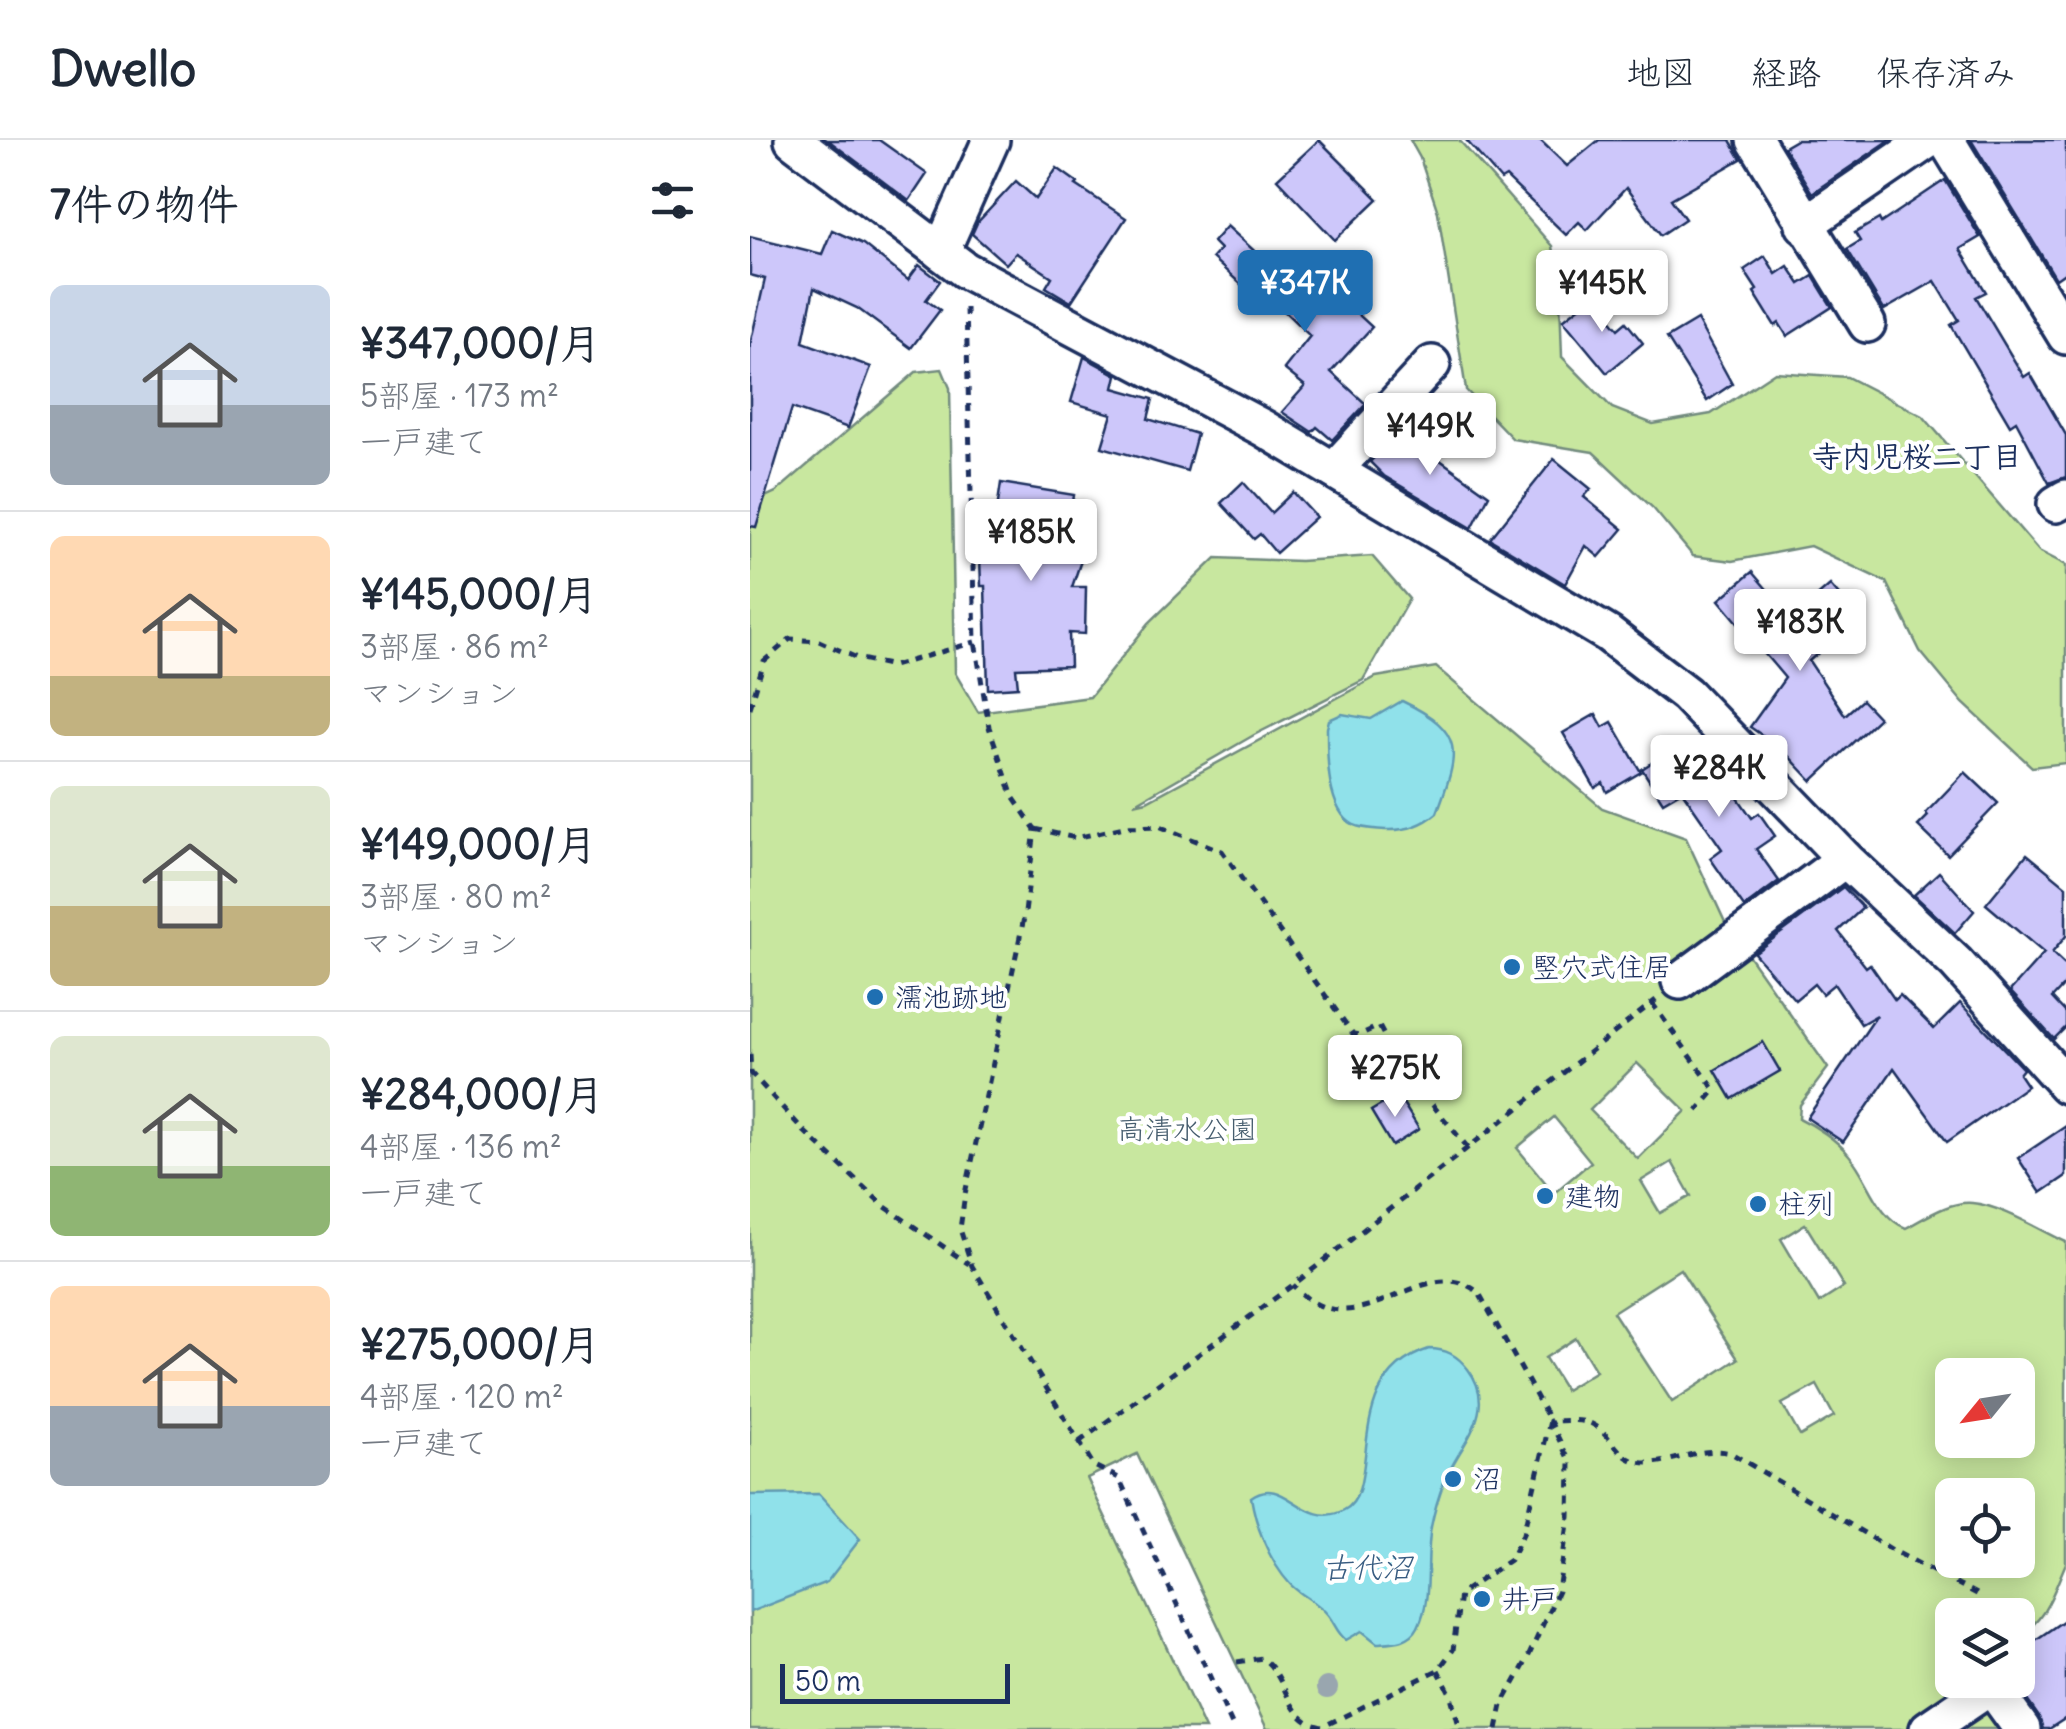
<!DOCTYPE html>
<html lang="ja">
<head>
<meta charset="utf-8">
<style>
  :root { --surface:#fff; --page:#f2f2f3; --text:#1f2937; --muted:#747a83; --line:#e0e1e3; --accent:#1f6fb2 }
  body { margin:0; font-family:Delius,"Klee One",sans-serif; background:var(--page); color:var(--text); height:100vh; display:flex; flex-direction:column; font-size:38px; white-space:nowrap }
  * { box-sizing:border-box; margin:0 }
  p { font-size:32px; color:var(--muted) }
  .icon { flex:none; width:55px; height:55px; fill:none; stroke:currentColor; stroke-width:2; stroke-linecap:round; stroke-linejoin:round }
  .map { position:relative; flex:1; overflow:hidden }
  .side { display:flex; flex-direction:column; background:var(--surface); width:750px }
  .side>* { flex:none }
  .needle { width:65px; rotate:240deg }
  .controls { position:absolute; left:1185px; top:1218px; display:grid; gap:20px }
  .controls a { display:grid; place-items:center; width:100px; height:100px; border-radius:15px; background:var(--surface); box-shadow:0 5px 25px #0003; font-size:50px }
  .scale { position:absolute; left:30px; bottom:25px; width:230px; box-sizing:border-box; padding-left:10px; border:5px solid #1b2f5e; border-top:0; font-size:28px; line-height:35px; white-space:nowrap; color:#1b2f5e; -webkit-text-stroke:8px #fff; paint-order:stroke }
  .price { position:absolute; translate:-50% -85px; padding:0 22px; border-radius:10px; background:#fff; color:#222; font-size:32px; line-height:65px; filter:drop-shadow(0 2px 5px #0008) }
  .price::after { content:''; position:absolute; left:50%; top:60px; width:30px; height:22px; margin-left:-15px; background:inherit; clip-path:polygon(0 0,100% 0,50% 100%) }
  .price.selected { background:var(--accent); color:#fff }
  ul { padding:0; list-style:none }
  li { display:flex; align-items:center; gap:30px; height:250px; padding:0 50px }
  li+li { border-top:2px solid var(--line) }
  li span { display:grid; place-items:center; flex:none; width:280px; height:200px; border-radius:15px; color:#555 }
  li>.icon { margin-inline-start:auto }
  span .icon { width:120px; height:120px; fill:#fffc; stroke-width:1 }
  li b { font-size:42px }
  h2 { display:flex; justify-content:space-between; align-items:center; height:120px; padding:0 50px; font-size:42px }
  header { display:flex; align-items:center; gap:60px; box-sizing:border-box; height:140px; padding:0 50px; background:var(--surface); border-bottom:2px solid var(--line) }
  header strong { font-size:48px }
  nav { display:flex; gap:55px; margin-inline-start:auto; font-size:35px }
  main { display:flex; flex:1; min-height:0 }
  .map>svg:first-child { display:block }
</style>
</head>
<body>
<header>
<strong>Dwello</strong>
<nav><a>地図</a><a>経路</a><a>保存済み</a></nav>
</header>
<main>
<section class="side">
<h2>7件の物件<svg class="icon" aria-label="filters" viewBox="0 0 24 24"><path d="M4 7h16M4 17h16"/><circle cx="9" cy="7" r="2"/><circle cx="15" cy="17" r="2"/></svg></h2>
<ul>
<li><span style="background:linear-gradient(#c9d6e8 60%,#9aa5b1 0)"><svg class="icon" aria-label="home" viewBox="0 0 24 24"><path d="M3 11l9-7 9 7M6 9v11h12V9"/></svg></span><div><b>¥347,000/月</b><p>5部屋 · 173 m²</p><p>一戸建て</p></div></li>
<li><span style="background:linear-gradient(#ffd9b3 70%,#c2b280 0)"><svg class="icon" aria-label="home" viewBox="0 0 24 24"><path d="M3 11l9-7 9 7M6 9v11h12V9"/></svg></span><div><b>¥145,000/月</b><p>3部屋 · 86 m²</p><p>マンション</p></div></li>
<li><span style="background:linear-gradient(#dfe7d0 60%,#c2b280 0)"><svg class="icon" aria-label="home" viewBox="0 0 24 24"><path d="M3 11l9-7 9 7M6 9v11h12V9"/></svg></span><div><b>¥149,000/月</b><p>3部屋 · 80 m²</p><p>マンション</p></div></li>
<li><span style="background:linear-gradient(#dfe7d0 65%,#8fb573 0)"><svg class="icon" aria-label="home" viewBox="0 0 24 24"><path d="M3 11l9-7 9 7M6 9v11h12V9"/></svg></span><div><b>¥284,000/月</b><p>4部屋 · 136 m²</p><p>一戸建て</p></div></li>
<li><span style="background:linear-gradient(#ffd9b3 60%,#9aa5b1 0)"><svg class="icon" aria-label="home" viewBox="0 0 24 24"><path d="M3 11l9-7 9 7M6 9v11h12V9"/></svg></span><div><b>¥275,000/月</b><p>4部屋 · 120 m²</p><p>一戸建て</p></div></li>
</ul>
</section>
<div class="map">
<svg width="1316" height="1589" viewBox="0 0 1316 1589">
  <rect width="100%" height="100%" fill="#fff"/>
  <filter id="ink" filterUnits="userSpaceOnUse"><feTurbulence type="fractalNoise" baseFrequency=".01" numOctaves="2"/><feDisplacementMap in="SourceGraphic" scale="20" xChannelSelector="R" yChannelSelector="G"/><feConvolveMatrix kernelMatrix="1 2 1 2 8 2 1 2 1" color-interpolation-filters="sRGB"/></filter>
  <g filter="url(#ink)">
    <g fill="#c8e79f" stroke="#728b7e" stroke-width="2.5" fill-rule="evenodd">
      <polygon points="660,0 709,0 802,106 810,159 812,217 862,268 903,284 961,274 1025,232 1097,237 1173,276 1289,411 1316,425 1316,623 1282,627 1213,563 1170,511 1136,442 1060,406 982,421 943,416 903,368 843,312 763,299 716,250 688,72 670,18"/>
      <path d="M192,229L200,248L205,533L228,572L340,557L399,483L466,418L550,421L622,416L659,459L613,540L504,595L384,664L397,661L626,537L686,527L852,668L936,698L975,782L1078,928L1050,965L1049,978C1066,986 1087,1000 1099,1015C1119,1038 1127,1077 1156,1088C1175,1078 1199,1061 1222,1063C1250,1065 1290,1090 1316,1102V1423C1305,1447 1295,1485 1268,1494V1475H1202V1540H1240L1265,1589H517L387,1314L337,1338L455,1589H0V364L26,352L166,232ZM887,923L936,971L888,1019L840,970ZM804,977L841,1022L804,1053L767,1008ZM922,1022L941,1056L910,1073L891,1041ZM1055,1084L1094,1147L1069,1163L1031,1099ZM930,1129L988,1219L922,1262L863,1172ZM826,1198L846,1231L815,1250L795,1218ZM1202,1235H1268V1300H1202ZM1067,1245L1084,1276L1050,1296L1032,1264ZM1202,1355H1268V1420H1202Z"/>
    </g>
    <g fill="#90e1ea" stroke="#619ab2" stroke-width="2.5">
      <path d="M652,561C717,592 709,613 687,673C672,686 655,691 635,690C626,689 613,689 604,685C576,671 577,613 577,588L579,580L592,574L621,579Z"/>
      <path d="M679,1209C696,1209 707,1215 718,1229C750,1271 709,1305 694,1342C689,1355 684,1372 681,1387C675,1418 683,1458 668,1487C660,1503 642,1502 627,1503L612,1491L596,1500C587,1493 585,1484 578,1475C568,1462 551,1456 540,1444C519,1421 506,1387 501,1357C535,1333 553,1391 594,1370C634,1350 589,1238 679,1209Z"/>
      <polygon points="69,1354 110,1399 77,1442 0,1472 0,1355"/>
    </g>
    <g fill="#cdc7fa" stroke="#1b2f5e" stroke-width="2.5">
      <polygon points="78,0 129,0 177,34 159,61"/>
      <polygon points="569,0 628,59 585,100 527,39"/>
      <polygon points="716,0 790,0 817,26 849,0 980,0 991,19 921,59 935,79 911,95 876,48 837,90 829,82 816,95 756,37 751,40"/>
      <polygon points="1046,0 1140,0 1062,53 1034,7"/>
      <polygon points="1221,0 1316,0 1316,132 1306,139"/>
      <polygon points="307,28 328,43 326,45 376,78 321,162 296,147 302,137 266,113 256,124 222,94 227,83 266,41 286,59"/>
      <polygon points="1195,40 1230,97 1210,109 1236,152 1226,157 1274,237 1280,233 1316,295 1316,337 1299,343 1266,281 1260,285 1201,185 1209,180 1185,141 1134,170 1097,109 1110,101 1105,93 1129,79 1131,83"/>
      <polygon points="477,86 523,128 530,120 558,148 568,137 622,187 581,232 616,264 582,300 567,287 562,292 532,272 555,246 534,229 560,196 500,138 495,148 462,118 470,109 463,102"/>
      <polygon points="82,90 113,104 158,140 169,125 190,141 176,160 190,170 161,208 107,168 64,148 53,202 121,227 98,288 42,268 6,387 0,386 0,205 15,139 0,135 0,96 72,114"/>
      <polygon points="1015,116 1026,134 1038,126 1050,144 1063,136 1082,167 1037,196 1029,183 1025,186 1004,152 1007,150 994,130"/>
      <polygon points="842,157 868,189 876,182 893,203 857,233 813,180"/>
      <polygon points="947,180 982,244 957,261 917,198"/>
      <polygon points="334,217 367,235 364,248 403,259 398,279 447,294 437,331 352,307 362,274 321,262"/>
      <polygon points="655,285 675,304 672,307 739,355 722,388 634,336 620,322"/>
      <polygon points="804,319 841,349 834,357 873,389 849,417 836,406 815,444 740,399"/>
      <polygon points="493,342 521,373 543,352 566,377 526,413 510,394 504,399 471,363"/>
      <polygon points="251,343 324,355 318,396 337,403 322,447 336,447 335,494 319,493 320,526 266,528 268,547 238,549 235,446 231,446 230,417 240,417"/>
      <polygon points="1002,432 1042,478 1080,445 1109,478 1059,521 1095,575 1112,560 1129,578 1062,641 1032,609 1000,587 1035,538 969,460"/>
      <polygon points="846,574 853,587 862,582 891,632 857,652 853,643 845,648 813,593"/>
      <polygon points="932,602 951,630 963,622 1002,678 1009,673 1025,696 1006,709 1029,741 994,767 960,718 972,709 932,651 913,662 892,629"/>
      <polygon points="1215,632 1248,663 1198,715 1168,686 1178,676 1176,673"/>
      <polygon points="1277,714 1316,746 1316,796 1302,813 1316,826 1316,843 1302,858 1316,873 1316,887 1304,899 1260,851 1294,813 1236,764"/>
      <polygon points="1189,732 1224,771 1205,793 1164,755"/>
      <polygon points="1093,747 1113,768 1088,791 1116,827 1120,824 1145,860 1150,855 1184,889 1210,863 1273,929 1269,934 1277,946 1197,1002 1144,928 1093,1002 1057,978 1127,875 1111,884 1084,844 1072,854 1064,844 1045,860 1004,813"/>
      <polygon points="1013,902 1030,931 982,959 965,930"/>
      <polygon points="648,955 669,989 642,1006 621,971"/>
      <polygon points="1316,986 1316,1036 1291,1053 1268,1018"/>
      <polygon points="1316,1479 1316,1578 1299,1589 1293,1589 1289,1577 1263,1540 1268,1540 1268,1512"/>
    </g>
    <g fill="none" stroke-linecap="round" stroke-linejoin="round">
      <defs>
        <g id="minor">
          <polyline points="43,0 215,130 513,288 858,494 936,554 1095,719 1206,823 1316,945"/>
          <polyline points="1005,0 1117,184"/>
          <polyline points="1196,0 1316,196"/>
          <polyline points="1054,85 1178,0"/>
          <polyline points="191,112 241,0"/>
          <polyline points="584,330 682,224"/>
          <polyline points="1306,364 1316,358"/>
          <polyline points="930,841 1095,719"/>
          <polyline points="1178,1589 1234,1551 1246,1553 1272,1589"/>
        </g>
      </defs>
      <use href="#minor" stroke="#1b2f5e" stroke-width="42"/>
      <g stroke="#1b2f5e" stroke-width="5" stroke-dasharray="8 8" stroke-linecap="butt">
        <polyline points="216,168 225,501 239,587 263,657 285,689 275,773 215,1054 210,1089 222,1126 344,1326 369,1338 484,1589"/>
        <polyline points="0,568 14,521 40,499 69,501 107,518 143,526 225,502"/>
        <polyline points="285,689 326,698 374,687 409,686 472,711 603,894 609,895 629,886 659,943 671,951 719,1009"/>
        <polyline points="902,863 965,950 947,971"/>
        <polyline points="0,915 1,933 55,992 134,1066 219,1124"/>
        <polyline points="329,1302 543,1145 906,860"/>
        <path d="M487,1522L512,1518C539,1537 535,1581 572,1587L688,1530L703,1510L710,1454L760,1420L773,1394L800,1281L729,1153C674,1106 606,1217 543,1145"/>
        <polyline points="688,1530 700,1553 710,1589"/>
        <path d="M747,1589L752,1565L776,1522L808,1451L819,1377L820,1322L800,1281C813,1281 828,1279 840,1283C860,1291 866,1317 888,1322C918,1328 945,1305 981,1313L1144,1411L1229,1455"/>
      </g>
      <use href="#minor" stroke="#fff" stroke-width="35"/>
    </g>
    <circle fill="#99a6af" cx="577" cy="1548" r="11"/>
  </g>
  <g fill="#1f6fb2" stroke="#fff" stroke-width="4">
    <circle cx="762" cy="827" r="10"/>
    <circle cx="125" cy="857" r="10"/>
    <circle cx="795" cy="1056" r="10"/>
    <circle cx="1008" cy="1064" r="10"/>
    <circle cx="703" cy="1339" r="10"/>
    <circle cx="732" cy="1459" r="10"/>
  </g>
  <g text-anchor="middle" stroke-width="8" stroke-linejoin="round" paint-order="stroke">
    <g font-size="28" fill="#1b2f5e" stroke="#fff" text-anchor="start">
      <text x="782" y="837">竪穴式住居</text>
      <text x="145" y="867">濡池跡地</text>
      <text x="815" y="1066">建物</text>
      <text x="1028" y="1074">柱列</text>
      <text x="723" y="1349">沼</text>
      <text x="752" y="1469">井戸</text>
    </g>
    <g font-size="28" fill="#465d6e" stroke="#fff">
      <text x="437" y="999">高清水公園</text>
    </g>
    <g font-size="30" font-weight="bold" fill="#1b2f5e" stroke="#fff">
      <text x="1167" y="327">寺内児桜二丁目</text>
    </g>
    <g font-size="30" font-style="italic" fill="#385c81" stroke="#fff">
      <text x="617" y="1438">古代沼</text>
    </g>
  </g>
</svg>
<div class="controls">
<a><svg class="needle" viewBox="-14 -14 28 28"><path d="M0-13l5 13h-10z" fill="#e53935"/><path d="M0 13l5-13h-10z" fill="#747a83"/></svg></a>
<a><svg class="icon" aria-label="locate" viewBox="0 0 24 24"><circle cx="12" cy="12" r="6"/><path d="M12 2v4M12 18v4M2 12h4M18 12h4"/></svg></a>
<a><svg class="icon" aria-label="layers" viewBox="0 0 24 24"><path d="M12 4l9 5-9 5-9-5zM3 14l9 5 9-5"/></svg></a>
</div>
<div class="scale">50 m</div>
<b class="price selected" style="left:555px;top:195px">¥347K</b>
<b class="price" style="left:852px;top:195px">¥145K</b>
<b class="price" style="left:680px;top:338px">¥149K</b>
<b class="price" style="left:281px;top:444px">¥185K</b>
<b class="price" style="left:1050px;top:534px">¥183K</b>
<b class="price" style="left:969px;top:680px">¥284K</b>
<b class="price" style="left:645px;top:980px">¥275K</b>
</div>
</main>
</body>
</html>
